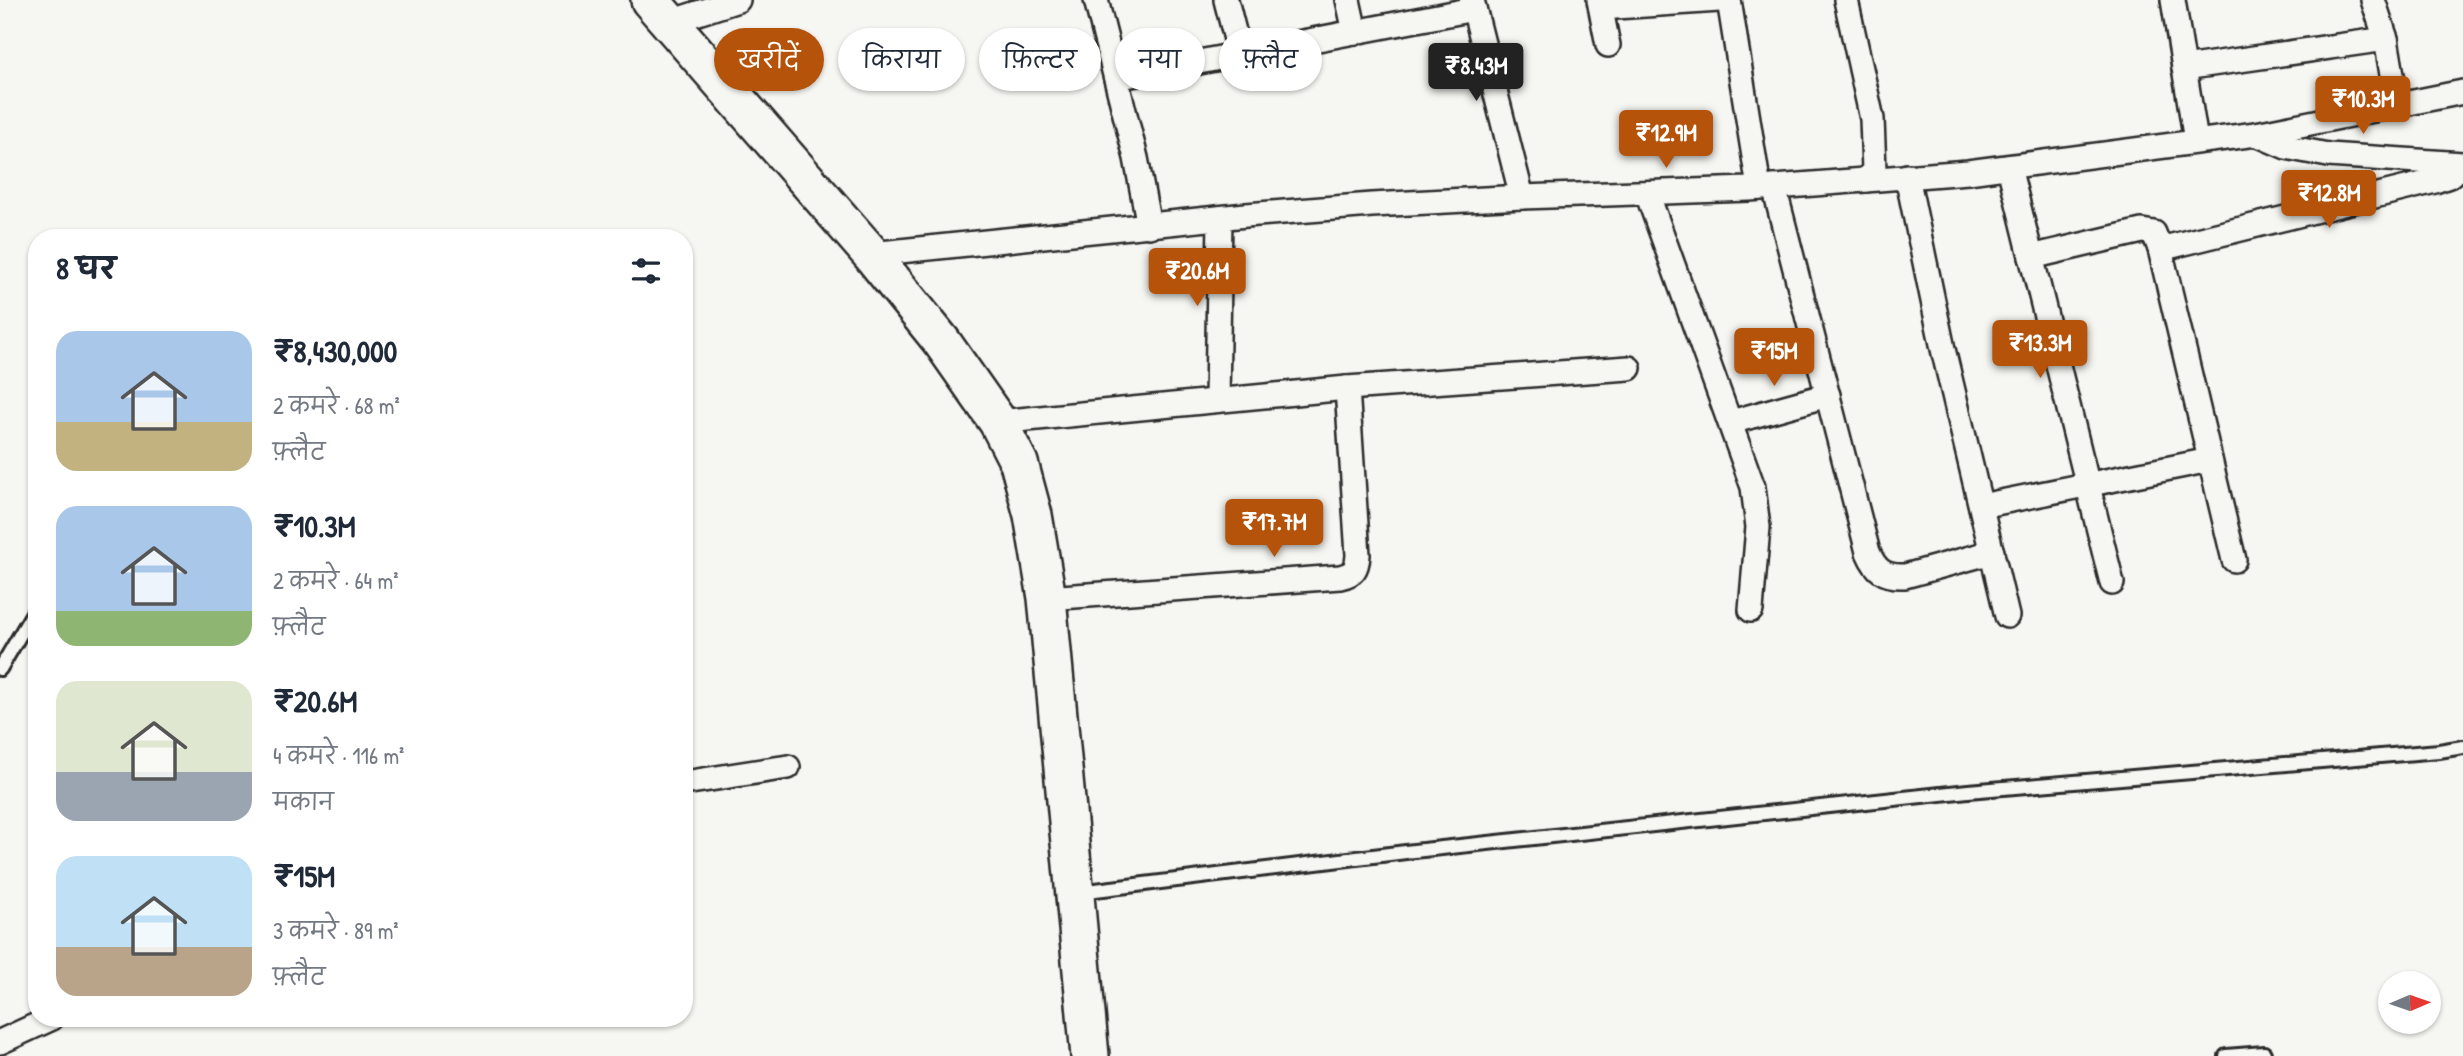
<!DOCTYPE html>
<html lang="hi">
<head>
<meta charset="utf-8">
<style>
  :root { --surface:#fff; --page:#f2f2f3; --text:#1f2937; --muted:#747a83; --accent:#b45309 }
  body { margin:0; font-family:"Patrick Hand","Playpen Sans Deva",sans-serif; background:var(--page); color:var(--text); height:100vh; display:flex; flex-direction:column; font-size:26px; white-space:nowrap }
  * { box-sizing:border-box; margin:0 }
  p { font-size:23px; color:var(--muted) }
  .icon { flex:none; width:38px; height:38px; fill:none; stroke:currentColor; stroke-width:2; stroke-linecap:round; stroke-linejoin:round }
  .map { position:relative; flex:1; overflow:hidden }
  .side { position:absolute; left:28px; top:229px; width:665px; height:798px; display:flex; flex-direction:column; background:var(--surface); border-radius:28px; box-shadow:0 2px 5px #0004 }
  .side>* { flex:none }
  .top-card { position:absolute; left:714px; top:28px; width:665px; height:63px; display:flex; gap:14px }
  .needle { width:46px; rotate:88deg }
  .controls { position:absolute; left:2378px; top:971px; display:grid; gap:14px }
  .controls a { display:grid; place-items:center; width:63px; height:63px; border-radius:50%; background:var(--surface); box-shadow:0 2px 5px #0004; font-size:35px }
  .price { position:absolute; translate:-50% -60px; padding:0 16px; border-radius:7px; background:var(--accent); color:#fff; font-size:23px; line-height:46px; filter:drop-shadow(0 2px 4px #0008) }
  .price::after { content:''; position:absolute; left:50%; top:42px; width:21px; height:16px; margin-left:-10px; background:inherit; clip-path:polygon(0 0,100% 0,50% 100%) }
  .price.current { background:#222; color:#fff }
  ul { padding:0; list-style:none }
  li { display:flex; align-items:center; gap:21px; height:175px; padding:0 28px }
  li span { display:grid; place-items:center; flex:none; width:196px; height:140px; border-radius:21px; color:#555 }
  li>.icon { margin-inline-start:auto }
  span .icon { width:84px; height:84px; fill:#fffc; stroke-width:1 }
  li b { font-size:30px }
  h2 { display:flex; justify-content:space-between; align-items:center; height:84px; padding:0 28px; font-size:30px }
  .tag { padding:0 24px; border-radius:32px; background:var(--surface); box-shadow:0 2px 5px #0004; font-size:24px; line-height:63px }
  .tag.current { background:var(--accent); color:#fff }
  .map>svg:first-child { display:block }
</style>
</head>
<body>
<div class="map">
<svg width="2463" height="1056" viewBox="0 0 2463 1056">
  <rect width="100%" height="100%" fill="#f6f6f2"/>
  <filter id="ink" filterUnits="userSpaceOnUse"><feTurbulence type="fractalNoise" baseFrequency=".0143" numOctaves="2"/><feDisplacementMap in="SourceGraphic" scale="14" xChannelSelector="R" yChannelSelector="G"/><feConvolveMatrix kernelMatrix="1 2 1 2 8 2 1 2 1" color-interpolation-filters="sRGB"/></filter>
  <g filter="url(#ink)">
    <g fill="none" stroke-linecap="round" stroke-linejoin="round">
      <defs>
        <g id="service">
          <polyline points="0,669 37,606"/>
          <polyline points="1079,892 1414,851 1968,791 2439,751 2463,747"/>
          <polyline points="2226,1056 2264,1053"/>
        </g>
        <g id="minor">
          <polyline points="1096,0 1136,158 1149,226"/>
          <polyline points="1226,0 1240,55"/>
          <polyline points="1348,0 1355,32"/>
          <polyline points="1472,0 1522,197"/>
          <polyline points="1599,0 1608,45"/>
          <polyline points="1729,0 1759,188"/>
          <polyline points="1846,0 1872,119 1874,170 1866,180"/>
          <polyline points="2173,0 2196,141"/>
          <polyline points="2373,0 2386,39 2397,104"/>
          <polyline points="1601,8 1719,0"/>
          <polyline points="670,22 738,0"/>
          <polyline points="2184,68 2386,39"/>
          <polyline points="1116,78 1474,9"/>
          <polyline points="2256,134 2286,147 2328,155 2463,164"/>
          <polyline points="2009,167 2112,583"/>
          <polyline points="1907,176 1943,349 2007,616"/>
          <path d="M1774,187L1868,552C1876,571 1885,577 1905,576L1992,552"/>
          <polyline points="1647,193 1753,487 1758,527 1751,610"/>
          <polyline points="2160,249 2435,181 2449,176 2463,164"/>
          <polyline points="871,254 1246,215 1372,205 1522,197 1749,189 1968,172 2256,134 2463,92"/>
          <polyline points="2031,257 2142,231 2154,233 2160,249 2234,560"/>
          <polyline points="1217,400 1220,218"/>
          <polyline points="998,422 1347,388 1629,368"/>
          <polyline points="1731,422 1828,395"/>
          <polyline points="1981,506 2210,460"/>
          <path d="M1047,598L1340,577C1354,574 1357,569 1358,555L1347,388"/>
          <polyline points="684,783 788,767"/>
          <polyline points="0,1042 52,1018"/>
        </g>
        <polyline id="primary" points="650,0 871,254 942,342 998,422 1019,463 1033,515 1047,598 1090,1056"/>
      </defs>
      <use href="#service" stroke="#2b2b2b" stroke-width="18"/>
      <use href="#minor" stroke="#2b2b2b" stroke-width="28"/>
      <use href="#primary" stroke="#2b2b2b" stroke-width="42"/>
      <use href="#service" stroke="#f6f6f2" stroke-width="12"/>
      <use href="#minor" stroke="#f6f6f2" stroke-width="23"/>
      <use href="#primary" stroke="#f6f6f2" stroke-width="37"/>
    </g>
  </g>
</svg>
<div class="controls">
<a><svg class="needle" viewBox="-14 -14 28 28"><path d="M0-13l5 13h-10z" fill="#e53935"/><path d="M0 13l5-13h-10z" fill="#747a83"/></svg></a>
</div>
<b class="price current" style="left:1476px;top:103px">₹8.43M</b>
<b class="price" style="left:2363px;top:136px">₹10.3M</b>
<b class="price" style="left:1666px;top:170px">₹12.9M</b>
<b class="price" style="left:2329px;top:230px">₹12.8M</b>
<b class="price" style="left:1197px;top:308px">₹20.6M</b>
<b class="price" style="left:2040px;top:380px">₹13.3M</b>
<b class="price" style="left:1774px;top:388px">₹15M</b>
<b class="price" style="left:1274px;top:559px">₹17.7M</b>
<div class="top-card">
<a class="tag current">खरीदें</a>
<a class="tag">किराया</a>
<a class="tag">फ़िल्टर</a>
<a class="tag">नया</a>
<a class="tag">फ़्लैट</a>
</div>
<section class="side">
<h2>8 घर<svg class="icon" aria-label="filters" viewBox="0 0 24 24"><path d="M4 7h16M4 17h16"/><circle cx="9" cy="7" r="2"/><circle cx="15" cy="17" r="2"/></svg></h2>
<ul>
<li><span style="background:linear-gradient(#a9c7e8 65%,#c2b280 0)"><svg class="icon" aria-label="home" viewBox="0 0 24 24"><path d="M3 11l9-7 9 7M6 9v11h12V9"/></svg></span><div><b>₹8,430,000</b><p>2 कमरे · 68 m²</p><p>फ़्लैट</p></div></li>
<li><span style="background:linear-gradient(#a9c7e8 75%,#8fb573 0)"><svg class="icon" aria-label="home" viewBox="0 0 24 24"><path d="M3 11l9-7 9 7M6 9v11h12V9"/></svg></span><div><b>₹10.3M</b><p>2 कमरे · 64 m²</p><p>फ़्लैट</p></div></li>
<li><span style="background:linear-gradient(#dfe7d0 65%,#9aa5b1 0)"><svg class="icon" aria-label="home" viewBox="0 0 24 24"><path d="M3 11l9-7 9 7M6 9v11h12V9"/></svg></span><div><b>₹20.6M</b><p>4 कमरे · 116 m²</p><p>मकान</p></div></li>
<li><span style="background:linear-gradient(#bfe0f5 65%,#b9a48a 0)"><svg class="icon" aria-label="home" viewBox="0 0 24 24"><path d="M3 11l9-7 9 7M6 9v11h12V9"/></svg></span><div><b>₹15M</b><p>3 कमरे · 89 m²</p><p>फ़्लैट</p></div></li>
</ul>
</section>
</div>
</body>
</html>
